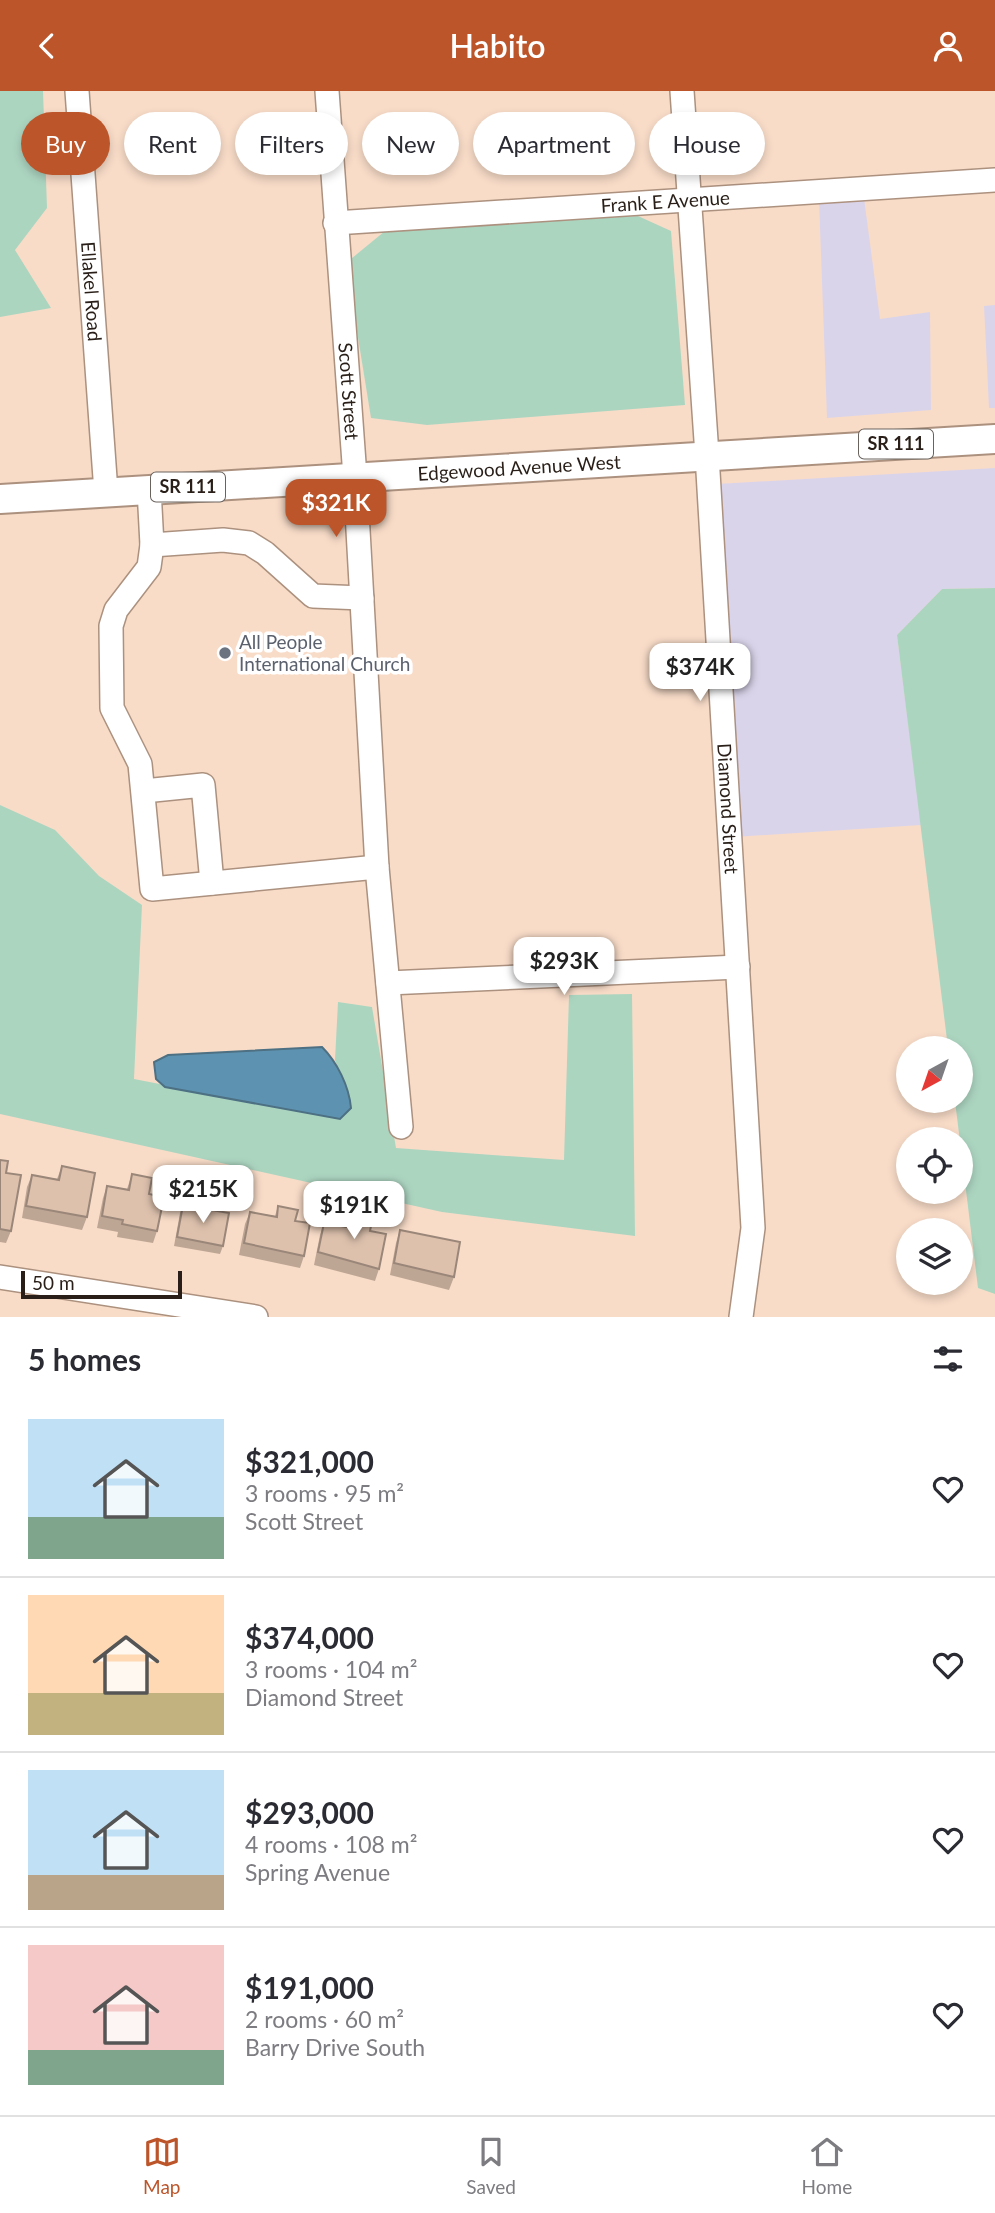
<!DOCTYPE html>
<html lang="en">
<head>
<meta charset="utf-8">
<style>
  :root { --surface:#fff; --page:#f2f2f3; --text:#2b2b33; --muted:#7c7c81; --line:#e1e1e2; --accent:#bc552a }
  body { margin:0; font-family:Lato,sans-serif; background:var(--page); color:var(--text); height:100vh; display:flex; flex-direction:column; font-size:26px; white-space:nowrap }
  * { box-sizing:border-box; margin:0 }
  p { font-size:23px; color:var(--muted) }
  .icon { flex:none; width:38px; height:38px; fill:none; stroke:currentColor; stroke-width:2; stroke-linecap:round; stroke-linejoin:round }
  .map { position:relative; height:1226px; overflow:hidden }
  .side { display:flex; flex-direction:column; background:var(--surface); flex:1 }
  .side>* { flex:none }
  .banner { position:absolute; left:21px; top:21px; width:954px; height:63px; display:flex; gap:14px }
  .needle { width:46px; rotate:220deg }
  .buttons { position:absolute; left:896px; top:945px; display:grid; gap:14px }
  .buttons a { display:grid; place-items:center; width:77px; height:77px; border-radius:50%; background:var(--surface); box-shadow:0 4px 10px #0003; font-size:35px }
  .scale { position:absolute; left:21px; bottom:18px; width:161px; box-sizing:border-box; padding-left:7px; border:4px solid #291f18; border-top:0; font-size:19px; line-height:24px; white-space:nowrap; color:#291f18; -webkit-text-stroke:5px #fff; paint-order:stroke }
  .price { position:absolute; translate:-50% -60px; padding:0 16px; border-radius:14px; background:#fff; color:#222; font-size:23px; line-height:46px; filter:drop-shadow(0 2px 4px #0008) }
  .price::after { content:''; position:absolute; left:50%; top:42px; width:21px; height:16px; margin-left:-10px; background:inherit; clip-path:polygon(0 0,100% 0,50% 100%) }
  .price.selected { background:var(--accent); color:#fff }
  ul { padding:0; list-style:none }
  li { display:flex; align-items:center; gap:21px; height:175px; padding:0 28px }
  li+li { border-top:2px solid var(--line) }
  li span { display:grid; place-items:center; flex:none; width:196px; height:140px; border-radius:0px; color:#555 }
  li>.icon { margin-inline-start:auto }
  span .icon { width:84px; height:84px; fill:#fffc; stroke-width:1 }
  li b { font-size:30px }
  h2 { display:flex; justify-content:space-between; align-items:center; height:84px; padding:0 28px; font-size:30px }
  .pill { padding:0 24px; border-radius:32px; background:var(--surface); box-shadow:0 4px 10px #0003; font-size:24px; line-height:63px }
  .pill.selected { background:var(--accent); color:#fff }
  header { display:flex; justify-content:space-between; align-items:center; height:91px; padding:0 28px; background:var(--accent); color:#fff; font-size:32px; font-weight:600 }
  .dock { display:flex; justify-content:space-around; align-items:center; height:98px; border-top:2px solid var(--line); background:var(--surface); font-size:19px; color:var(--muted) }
  .dock a { display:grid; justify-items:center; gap:4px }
  .dock .selected { color:var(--accent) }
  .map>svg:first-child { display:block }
</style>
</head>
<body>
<header><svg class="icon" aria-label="back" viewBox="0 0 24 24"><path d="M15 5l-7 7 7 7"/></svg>Habito<svg class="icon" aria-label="person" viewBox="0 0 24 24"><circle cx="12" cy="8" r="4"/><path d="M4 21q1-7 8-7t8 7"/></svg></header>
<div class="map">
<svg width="995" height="1226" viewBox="0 0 995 1226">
  <rect width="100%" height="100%" fill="#f8dcc8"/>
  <g fill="#dad4ea">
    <polygon points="864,107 880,228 930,221 931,319 827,327 819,109"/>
    <polygon points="995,214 995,317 989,317 984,215"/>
    <polygon points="995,377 995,497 942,498 897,544 921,734 719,747 699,394"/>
  </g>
  <g fill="#acd5c0">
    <polygon points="0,0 43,0 47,117 15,159 51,217 0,226"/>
    <polygon points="638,125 671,140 685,314 427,334 371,327 346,172 385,140"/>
    <polygon points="995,497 995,1203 978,1197 955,1010 961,1010 961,957 948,957 897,544 942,498"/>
    <polygon points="0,714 55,739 99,785 142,814 134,988 340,1028 350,1009 335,969 338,911 372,916 396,1057 564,1069 569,904 632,903 635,1145 442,1121 0,1023"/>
  </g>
  <path fill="#5d93b1" stroke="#4d7083" stroke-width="2" d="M322,956C337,971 349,995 351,1017L340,1028L165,996L156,988L154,971L168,964Z"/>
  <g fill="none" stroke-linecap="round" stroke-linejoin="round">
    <defs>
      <g id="minor">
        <path id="s1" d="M77,0L106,401"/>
        <path id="s2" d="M327,0L355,386L377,776L401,1036"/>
        <path id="s3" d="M682,0L707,364L753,1137L741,1226"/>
        <path id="s4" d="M335,132L995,89"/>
        <polyline points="149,398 152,454 223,449 249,452 265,462 313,505 362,507"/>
        <polyline points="152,454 149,476 116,519 111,535 112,617 140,673 152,798 377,776"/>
        <polyline points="144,700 203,694 212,792"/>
        <polyline points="388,892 738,876"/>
        <polyline points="0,1186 256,1226"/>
      </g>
      <g id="major">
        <path id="s5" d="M0,408L995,348"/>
      </g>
    </defs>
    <use href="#minor" stroke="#ac917f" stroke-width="26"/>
    <use href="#major" stroke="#ac917f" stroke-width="32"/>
    <use href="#minor" stroke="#fff" stroke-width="23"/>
    <use href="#major" stroke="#fff" stroke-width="28"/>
  </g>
  <g fill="#bea695">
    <polygon points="0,1069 6,1082 11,1140 6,1152 0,1151"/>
    <polygon points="62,1075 87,1126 82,1139 22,1127 27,1096 32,1084 57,1088"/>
    <polygon points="132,1083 149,1103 157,1140 153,1152 117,1146 118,1141 97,1137 103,1107 107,1095 127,1098"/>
    <polygon points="183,1114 223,1155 220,1163 174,1155 180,1122"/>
    <polygon points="278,1115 295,1130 304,1165 300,1177 239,1164 245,1133 250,1121 275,1125"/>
    <polygon points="350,1121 379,1178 375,1190 314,1174 320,1144 324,1132 345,1136"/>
    <polygon points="400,1139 454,1186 449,1199 390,1184 396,1152"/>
  </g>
  <g fill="#ddc1ad" stroke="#9b8779" stroke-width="2">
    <polygon points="0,1069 8,1070 6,1082 21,1084 11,1140 0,1138"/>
    <polygon points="62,1075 95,1082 87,1126 26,1115 32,1084 59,1089"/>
    <polygon points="132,1083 152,1087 149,1103 164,1106 157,1140 122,1133 123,1129 102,1125 107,1095 129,1099"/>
    <polygon points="183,1114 229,1122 223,1155 177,1146"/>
    <polygon points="278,1115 298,1119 295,1130 310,1132 304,1165 244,1152 250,1121 277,1126"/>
    <polygon points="350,1121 373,1125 370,1140 386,1143 379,1178 318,1161 324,1132 347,1136"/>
    <polygon points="400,1139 460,1151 454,1186 394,1172"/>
  </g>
  <circle fill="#6b7280" stroke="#fff" stroke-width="2.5" cx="225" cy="562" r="7"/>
  <g text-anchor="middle" stroke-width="7" stroke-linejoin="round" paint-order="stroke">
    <g fill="#fff" stroke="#69625d" stroke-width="2">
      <rect x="859" y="338.5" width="74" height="29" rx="5"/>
      <rect x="151" y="381.5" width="74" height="29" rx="5"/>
    </g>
    <g font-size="18" font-weight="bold" fill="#291f18">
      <text x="896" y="359">SR 111</text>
      <text x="188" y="402">SR 111</text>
    </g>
    <g font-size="19" fill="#291f18" stroke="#fff">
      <text dy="7" stroke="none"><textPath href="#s4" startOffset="331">Frank E Avenue</textPath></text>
      <text dy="7" stroke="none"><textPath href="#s1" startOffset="201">Ellakel Road</textPath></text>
      <text dy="7" stroke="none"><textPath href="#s2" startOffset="301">Scott Street</textPath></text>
      <text dy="7" stroke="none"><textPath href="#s5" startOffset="520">Edgewood Avenue West</textPath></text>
      <text dy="7" stroke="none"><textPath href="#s3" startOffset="719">Diamond Street</textPath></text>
    </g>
    <g font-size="19" fill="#5b616d" stroke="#fff" text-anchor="start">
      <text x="239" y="558">All People<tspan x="239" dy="22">International Church</tspan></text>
    </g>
  </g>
</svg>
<div class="buttons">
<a><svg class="needle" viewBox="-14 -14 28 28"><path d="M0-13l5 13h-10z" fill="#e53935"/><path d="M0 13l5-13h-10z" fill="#7c7c81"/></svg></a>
<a><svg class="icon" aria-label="locate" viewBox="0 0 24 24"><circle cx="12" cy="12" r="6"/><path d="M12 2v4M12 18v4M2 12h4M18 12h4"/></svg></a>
<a><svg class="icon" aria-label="layers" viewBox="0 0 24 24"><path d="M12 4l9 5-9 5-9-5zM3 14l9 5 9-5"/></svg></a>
</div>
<div class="scale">50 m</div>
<b class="price selected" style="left:336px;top:448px">$321K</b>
<b class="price" style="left:700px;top:612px">$374K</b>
<b class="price" style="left:564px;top:906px">$293K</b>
<b class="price" style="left:203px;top:1134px">$215K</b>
<b class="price" style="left:354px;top:1150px">$191K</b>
<div class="banner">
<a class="pill selected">Buy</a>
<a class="pill">Rent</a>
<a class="pill">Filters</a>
<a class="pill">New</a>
<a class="pill">Apartment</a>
<a class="pill">House</a>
</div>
</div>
<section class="side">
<h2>5 homes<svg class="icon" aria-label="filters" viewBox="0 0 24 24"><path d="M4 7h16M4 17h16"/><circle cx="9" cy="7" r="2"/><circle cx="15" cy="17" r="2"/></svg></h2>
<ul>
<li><span style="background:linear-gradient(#bfe0f5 70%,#7fa58c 0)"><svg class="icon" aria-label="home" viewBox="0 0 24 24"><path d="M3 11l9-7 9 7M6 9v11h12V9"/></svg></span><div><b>$321,000</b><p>3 rooms · 95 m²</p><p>Scott Street</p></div><svg class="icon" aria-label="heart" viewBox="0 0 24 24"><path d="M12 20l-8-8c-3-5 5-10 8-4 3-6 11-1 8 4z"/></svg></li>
<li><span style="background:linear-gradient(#ffd9b3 70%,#c2b280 0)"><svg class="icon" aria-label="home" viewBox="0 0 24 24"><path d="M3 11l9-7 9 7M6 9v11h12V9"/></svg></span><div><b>$374,000</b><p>3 rooms · 104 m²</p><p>Diamond Street</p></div><svg class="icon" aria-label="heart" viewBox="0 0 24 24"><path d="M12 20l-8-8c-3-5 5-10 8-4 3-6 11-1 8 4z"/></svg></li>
<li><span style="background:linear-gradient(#bfe0f5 75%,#b9a48a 0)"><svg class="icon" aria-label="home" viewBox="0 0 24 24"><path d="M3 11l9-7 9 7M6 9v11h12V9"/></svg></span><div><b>$293,000</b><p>4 rooms · 108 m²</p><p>Spring Avenue</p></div><svg class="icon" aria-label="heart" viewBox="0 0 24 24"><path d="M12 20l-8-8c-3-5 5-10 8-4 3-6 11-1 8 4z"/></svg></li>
<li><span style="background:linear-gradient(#f6c9c9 75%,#7fa58c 0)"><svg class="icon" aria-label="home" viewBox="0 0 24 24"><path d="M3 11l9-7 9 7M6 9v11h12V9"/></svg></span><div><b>$191,000</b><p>2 rooms · 60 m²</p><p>Barry Drive South</p></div><svg class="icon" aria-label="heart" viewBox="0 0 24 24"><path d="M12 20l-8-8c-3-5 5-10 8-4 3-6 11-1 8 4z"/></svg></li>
</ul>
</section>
<nav class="dock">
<a class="selected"><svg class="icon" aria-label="map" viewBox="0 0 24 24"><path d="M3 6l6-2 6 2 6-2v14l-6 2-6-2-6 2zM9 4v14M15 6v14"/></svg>Map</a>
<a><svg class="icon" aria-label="saved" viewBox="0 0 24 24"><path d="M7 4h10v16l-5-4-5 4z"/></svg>Saved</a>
<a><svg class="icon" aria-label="home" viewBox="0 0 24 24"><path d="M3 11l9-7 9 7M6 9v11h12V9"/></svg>Home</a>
</nav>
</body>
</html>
